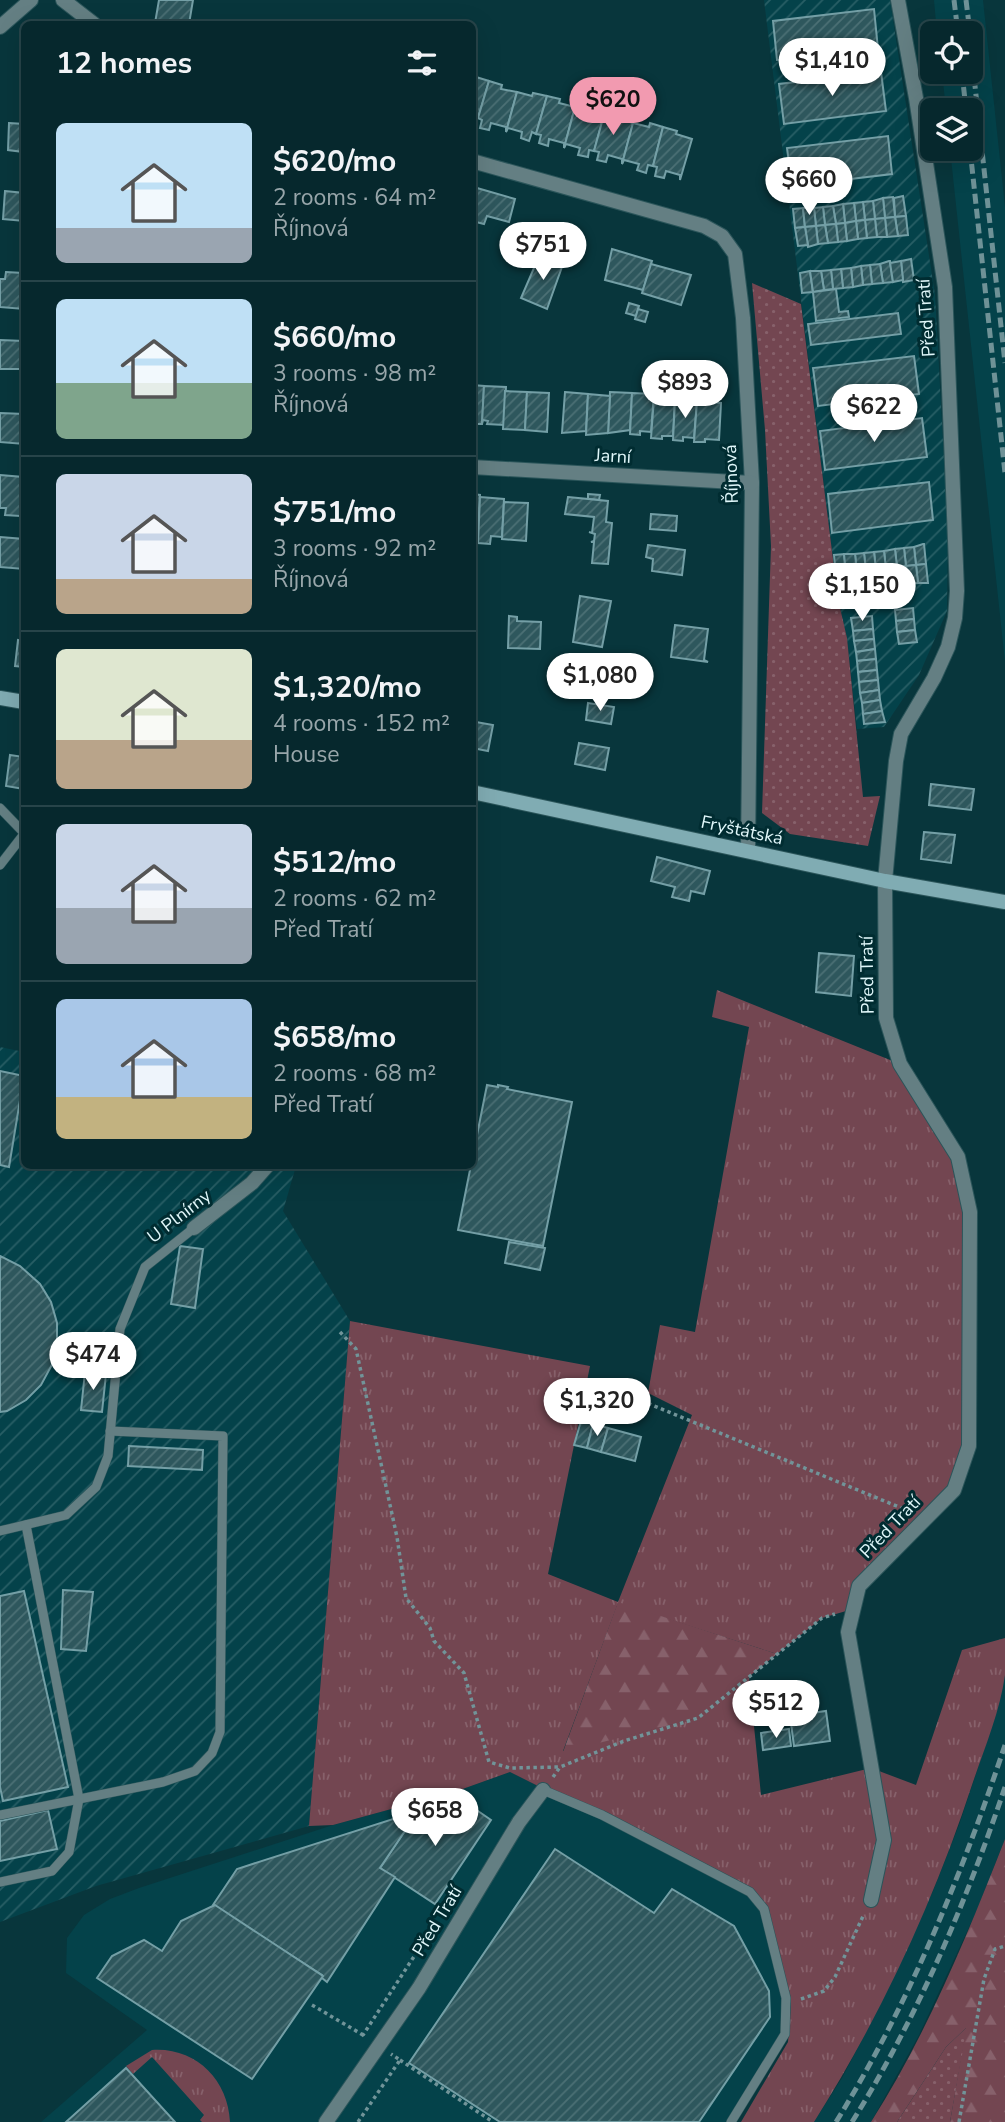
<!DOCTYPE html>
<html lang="en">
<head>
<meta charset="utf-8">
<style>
  :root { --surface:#06282d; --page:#0f3035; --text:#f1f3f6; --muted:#98a6aa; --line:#274449; --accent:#f29ab0 }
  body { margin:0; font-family:"Nunito Sans",sans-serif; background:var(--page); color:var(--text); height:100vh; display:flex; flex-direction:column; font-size:26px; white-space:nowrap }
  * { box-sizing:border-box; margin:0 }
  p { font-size:23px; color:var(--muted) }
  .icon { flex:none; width:38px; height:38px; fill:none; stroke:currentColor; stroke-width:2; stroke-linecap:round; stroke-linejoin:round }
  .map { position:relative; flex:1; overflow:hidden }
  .side { position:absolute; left:21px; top:21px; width:455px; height:1148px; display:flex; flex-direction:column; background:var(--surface); border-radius:10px; box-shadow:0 7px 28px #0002,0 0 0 2px var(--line) }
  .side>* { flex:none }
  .controls { position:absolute; left:920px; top:21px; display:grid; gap:14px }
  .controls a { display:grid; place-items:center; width:63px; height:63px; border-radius:10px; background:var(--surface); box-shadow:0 7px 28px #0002,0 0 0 2px var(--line); font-size:35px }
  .price { position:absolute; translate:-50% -60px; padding:0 16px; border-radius:24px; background:#fff; color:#222; font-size:23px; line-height:46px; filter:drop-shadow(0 2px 4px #0008) }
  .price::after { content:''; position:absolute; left:50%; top:42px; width:21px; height:16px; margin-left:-10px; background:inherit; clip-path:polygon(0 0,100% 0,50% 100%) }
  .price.current { background:var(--accent); color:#111 }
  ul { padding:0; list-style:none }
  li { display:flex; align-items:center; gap:21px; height:175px; padding:0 35px }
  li+li { border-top:2px solid var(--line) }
  li span { display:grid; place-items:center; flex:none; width:196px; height:140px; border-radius:10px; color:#555 }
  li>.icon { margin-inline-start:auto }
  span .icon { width:84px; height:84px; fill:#fffc; stroke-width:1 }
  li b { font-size:30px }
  h2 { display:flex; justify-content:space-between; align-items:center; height:84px; padding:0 35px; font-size:30px }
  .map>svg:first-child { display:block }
</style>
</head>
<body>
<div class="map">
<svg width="1005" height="2122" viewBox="0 0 1005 2122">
  <defs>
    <pattern id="industrial-furrows" width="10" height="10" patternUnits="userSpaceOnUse" patternTransform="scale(1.75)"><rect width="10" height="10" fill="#04424a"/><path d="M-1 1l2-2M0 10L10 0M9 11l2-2" fill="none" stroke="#285e65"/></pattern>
    <pattern id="grass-tufts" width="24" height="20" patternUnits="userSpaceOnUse" patternTransform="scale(1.75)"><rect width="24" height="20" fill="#734651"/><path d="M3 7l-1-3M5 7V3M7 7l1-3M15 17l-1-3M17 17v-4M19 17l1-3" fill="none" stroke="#87616b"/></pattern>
    <pattern id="forest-firs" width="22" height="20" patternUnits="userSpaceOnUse" patternTransform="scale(1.75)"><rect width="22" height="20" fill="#734651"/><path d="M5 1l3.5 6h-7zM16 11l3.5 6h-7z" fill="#87616b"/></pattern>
    <pattern id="garden-dots" width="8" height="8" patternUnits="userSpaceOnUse" patternTransform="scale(1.75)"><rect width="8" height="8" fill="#734651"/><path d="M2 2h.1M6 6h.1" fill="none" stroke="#87616b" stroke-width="1.8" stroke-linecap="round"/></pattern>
    <pattern id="building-hatch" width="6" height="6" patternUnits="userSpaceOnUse" patternTransform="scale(1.75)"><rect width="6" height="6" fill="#2e575d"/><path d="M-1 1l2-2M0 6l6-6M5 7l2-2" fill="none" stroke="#4c7075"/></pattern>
  </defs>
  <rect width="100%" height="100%" fill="#08363c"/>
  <g fill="#04424a">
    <polygon points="934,0 983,0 1005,207 1005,662 950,149 971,149 971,110 946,110 942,72 971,72 971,33 937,33"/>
    <polygon points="1005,1674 1005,1839 977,1910 919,2035 871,2122 814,2122 842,2078 876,2013 933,1891 959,1825 989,1735"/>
    <polygon points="510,1772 750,1892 764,1909 786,1998 785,2034 731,2122 41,2122 147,2030 66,1973 67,1938 84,1915 110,1899 139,1888 333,1825 457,1791"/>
  </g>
  <g fill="url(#industrial-furrows)">
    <polygon points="764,0 890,0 935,295 948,532 947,611 919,675 884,727 857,729 847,638 838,599"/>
    <polygon points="0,1047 24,1052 24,1166 296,1166 283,1211 350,1321 309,1826 96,1886 0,1922"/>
  </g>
  <g fill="url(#grass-tufts)">
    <path d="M717,990L900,1064L938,1122L970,1212L969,1446L954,1490L859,1586L853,1609L822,1618L777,1654L618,1603L563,1751L697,1718L749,1677L761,1795L871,1768L916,1785L962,1650L1005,1638C1005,1650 1005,1663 1005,1675C1000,1711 985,1747 973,1782C934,1901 881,2016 814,2122H741L788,2042L791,2003L786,1998L764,1909L750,1892L510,1772L457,1791L333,1825L309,1826L350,1321L590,1366L548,1574L618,1602L692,1415L648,1393L660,1325L695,1332L749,1027L712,1017Z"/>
    <path d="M152,2050C195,2047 228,2079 230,2122H202L200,2120L204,2115L152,2057L133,2074L126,2066Z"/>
  </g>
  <g fill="url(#forest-firs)">
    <polygon points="618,1602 777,1654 698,1718 563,1752"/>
    <path d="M1005,1839V2122H950L966,2028L946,2047L897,2122H871C927,2034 967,1936 1005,1839Z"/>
  </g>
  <g fill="url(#garden-dots)">
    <polygon points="752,283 801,304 838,599 847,638 863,797 880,796 868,846 790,834 762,813 771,546 765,430"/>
    <polygon points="967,2027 950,2122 897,2122 946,2047"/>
  </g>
  <g fill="url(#building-hatch)" stroke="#749fa6" stroke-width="2">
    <polygon points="159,0 193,0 189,24 155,23"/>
    <polygon points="874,9 878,49 777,60 773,21"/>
    <polygon points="881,72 886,111 784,124 779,84"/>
    <polygon points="476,77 489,81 478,118 474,117 472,121 472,81 475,81"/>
    <polygon points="489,81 502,85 501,89 517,92 506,132 506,127 491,123 489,130 480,128 482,120 478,118"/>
    <polygon points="517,92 532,96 533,93 547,96 536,134 532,132 529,141 521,138 522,132 508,128 506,132"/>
    <polygon points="547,96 560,99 559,103 575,107 564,148 564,143 549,139 548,146 539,143 541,135 536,134"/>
    <polygon points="575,107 591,112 592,108 605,111 594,151 589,150 588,157 578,155 580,148 566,144 564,148"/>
    <polygon points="605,111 618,115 617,118 633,123 622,164 622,159 608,155 606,162 597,160 599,152 594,151"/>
    <polygon points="9,123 24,124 24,152 8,150"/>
    <polygon points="633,123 649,127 650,123 663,127 653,166 648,165 646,173 637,170 639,164 624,160 622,164"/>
    <polygon points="663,127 677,131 676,134 692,139 680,180 680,175 666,171 664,178 655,176 657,167 653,166"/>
    <polygon points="888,136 892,174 792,186 787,148"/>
    <polygon points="477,188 515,199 509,222 487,216 484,224 472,221 472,205"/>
    <polygon points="5,191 24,193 24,221 3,219"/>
    <polygon points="903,196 906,216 895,217 894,198"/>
    <polygon points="893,197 895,217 885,218 883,198"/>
    <polygon points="883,198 885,218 875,219 873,201"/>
    <polygon points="873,201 875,219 865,220 863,202"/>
    <polygon points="863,202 865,220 856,221 854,203"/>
    <polygon points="854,203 856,221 845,223 843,204"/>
    <polygon points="843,204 845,223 836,224 833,206"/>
    <polygon points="833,206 836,224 825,225 823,207"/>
    <polygon points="823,207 825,225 816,226 814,208"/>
    <polygon points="803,208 805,227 795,228 793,209"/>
    <polygon points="803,208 814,208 816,226 805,227"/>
    <polygon points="906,216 908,235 898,236 895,217"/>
    <polygon points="895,217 898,236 887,237 885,218"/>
    <polygon points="885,218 887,237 877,237 875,219"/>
    <polygon points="875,219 877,237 867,238 865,220"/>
    <polygon points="865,220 867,238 858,239 856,221"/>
    <polygon points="856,221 858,239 847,241 845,223"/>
    <polygon points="845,223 847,241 838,242 836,224"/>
    <polygon points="836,224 838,242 828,243 825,225"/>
    <polygon points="825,225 828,243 818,244 816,226"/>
    <polygon points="816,226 818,244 808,247 805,227"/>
    <polygon points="805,227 808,245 798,246 795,228"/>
    <polygon points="612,249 652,261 643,290 605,280"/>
    <polygon points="540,254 563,264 547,309 521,298"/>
    <polygon points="911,259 914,280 903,282 901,261"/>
    <polygon points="889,261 890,261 893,282 883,283 880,264"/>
    <polygon points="901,261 903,280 893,282 890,263"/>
    <polygon points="651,264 691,275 681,305 642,293"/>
    <polygon points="880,264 883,283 872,284 870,265"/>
    <polygon points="870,265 872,284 863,285 861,266"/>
    <polygon points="861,266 863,285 853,287 851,268"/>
    <polygon points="851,268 853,287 843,288 841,269"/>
    <polygon points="841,269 843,288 833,289 831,270"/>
    <polygon points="831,270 833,289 824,290 821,271"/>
    <polygon points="810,271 813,292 802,293 800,273"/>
    <polygon points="810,271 821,271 824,290 813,292"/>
    <polygon points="6,272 23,273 24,309 0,307 0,279 5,279"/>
    <polygon points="836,289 839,312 848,311 849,317 816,321 813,292"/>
    <polygon points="629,303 639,306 636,316 626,313"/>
    <polygon points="638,309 648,312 645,322 635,319"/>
    <polygon points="898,313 901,334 811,345 808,324"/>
    <polygon points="0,340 24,341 24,369 0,369"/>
    <polygon points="914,356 919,394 818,406 813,368"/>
    <polygon points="472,385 484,386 482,424 472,424"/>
    <polygon points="484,386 506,387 504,425 487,424 488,421 483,420 482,424"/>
    <polygon points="505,391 527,392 525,430 503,429"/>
    <polygon points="527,392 549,393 547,432 525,430"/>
    <polygon points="565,392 588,394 586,431 562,433"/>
    <polygon points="610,392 632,393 630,430 608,433"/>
    <polygon points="632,393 654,394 651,432 640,431 640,435 630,434"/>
    <polygon points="588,394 610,396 608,433 586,435"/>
    <polygon points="654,398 675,400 673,436 662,436 662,439 651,438"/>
    <polygon points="675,400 697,401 694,438 683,437 683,441 673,440"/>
    <polygon points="697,401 721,403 719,440 705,439 705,442 694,442"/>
    <polygon points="0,413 24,414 24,444 0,442"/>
    <polygon points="922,418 927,457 825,470 820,431"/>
    <polygon points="0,475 23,477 20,516 5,515 6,508 0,508"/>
    <polygon points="929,482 933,520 832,533 828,494"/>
    <polygon points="472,494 480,495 478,533 472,533"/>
    <polygon points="588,494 600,495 599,500 588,499"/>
    <polygon points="480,497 504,499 502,537 491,536 490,544 478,543"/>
    <polygon points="568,497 608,501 606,522 612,523 608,564 592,563 594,542 591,542 594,541 595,534 589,532 592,533 594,517 565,514"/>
    <polygon points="504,502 528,503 526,541 502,539"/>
    <polygon points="651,514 677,516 676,531 650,529"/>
    <polygon points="0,537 24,539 24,569 0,567"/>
    <polygon points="923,544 924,544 926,564 916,565 914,547"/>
    <polygon points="648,545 685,550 682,575 652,571 653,559 646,557"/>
    <polygon points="914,547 916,565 906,566 904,548"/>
    <polygon points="904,548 906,566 897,567 895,549"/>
    <polygon points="895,549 897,567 886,569 884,551"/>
    <polygon points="884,551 886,569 876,570 874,552"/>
    <polygon points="874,552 876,570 866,571 864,553"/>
    <polygon points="864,553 866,571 857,572 855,554"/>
    <polygon points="844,554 846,573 836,575 834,555"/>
    <polygon points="844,554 855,554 857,572 846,573"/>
    <polygon points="926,564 928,583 918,583 916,565"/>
    <polygon points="916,565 918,583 908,584 906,566"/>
    <polygon points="906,566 908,584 899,585 897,567"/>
    <polygon points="897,567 899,585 888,587 886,569"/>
    <polygon points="886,569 888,587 878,588 876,570"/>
    <polygon points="876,570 878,588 869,589 866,571"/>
    <polygon points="866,571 869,589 859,590 857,572"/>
    <polygon points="857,572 859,590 848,593 846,573"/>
    <polygon points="846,573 848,591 838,592 836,575"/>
    <polygon points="580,596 611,601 602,647 573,642"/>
    <polygon points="913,608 914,619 896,621 895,610"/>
    <polygon points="509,616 517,617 517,621 541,622 540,649 508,648"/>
    <polygon points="872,616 873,629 853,631 851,618"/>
    <polygon points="914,619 915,630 897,632 896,621"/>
    <polygon points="675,625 708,629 704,660 708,662 671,657"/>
    <polygon points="873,629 874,639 854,641 853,631"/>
    <polygon points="915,630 917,642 899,644 897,632"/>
    <polygon points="874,639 875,649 856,652 854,641"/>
    <polygon points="18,640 24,641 24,667 15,666"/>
    <polygon points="875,649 876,659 857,661 856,652"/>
    <polygon points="876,659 877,670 858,672 857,661"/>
    <polygon points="877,670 878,680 859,682 858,672"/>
    <polygon points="878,680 879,690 860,693 859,682"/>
    <polygon points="879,690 880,700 862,703 860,693"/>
    <polygon points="880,700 882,711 863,714 862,703"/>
    <polygon points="588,703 614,707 611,724 586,720"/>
    <polygon points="882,711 885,722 864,724 863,714"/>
    <polygon points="476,722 493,725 488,751 472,748"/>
    <polygon points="579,743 609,748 605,770 575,764"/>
    <polygon points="10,755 24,757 24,789 6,786"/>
    <polygon points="931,784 974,789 971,810 929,805"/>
    <polygon points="924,832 955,835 951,863 921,859"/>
    <polygon points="657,857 710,871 704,894 691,891 689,901 672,897 675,887 651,881"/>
    <polygon points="819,953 854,956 851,996 816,992"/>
    <polygon points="0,1071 24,1076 9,1167 0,1165"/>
    <polygon points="487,1085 498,1087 498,1085 508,1087 507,1089 572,1102 543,1246 458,1230"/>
    <polygon points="509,1242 545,1248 540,1270 505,1263"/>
    <polygon points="180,1246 203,1249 195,1308 171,1304"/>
    <polygon points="0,1256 20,1266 40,1284 51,1302 57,1323 57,1340 54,1361 41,1385 26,1400 7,1411 0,1412"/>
    <polygon points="85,1372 106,1374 102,1412 81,1410"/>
    <polygon points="581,1421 593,1424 587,1448 574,1445"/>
    <polygon points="593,1424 608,1428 601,1452 587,1448"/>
    <polygon points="608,1428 641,1437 635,1461 601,1452"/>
    <polygon points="129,1446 203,1450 202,1470 128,1466"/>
    <polygon points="63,1590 93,1592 86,1651 61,1649"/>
    <polygon points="24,1591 68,1787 3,1801 0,1787 0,1596"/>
    <polygon points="826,1711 830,1741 794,1746 790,1716"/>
    <polygon points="789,1729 791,1746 763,1750 761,1733"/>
    <polygon points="462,1800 491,1820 435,1904 380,1868 416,1814"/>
    <polygon points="48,1810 57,1849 0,1861 0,1821"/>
    <polygon points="393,1819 407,1828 380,1868 395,1877 327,1982 322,1978 322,1975 213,1905 237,1869"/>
    <polygon points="555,1849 654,1913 672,1889 734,1926 769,1991 770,2017 699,2122 500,2122 409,2063"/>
    <polygon points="215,1905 323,1976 252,2079 97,1978 112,1956 144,1940 162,1951 181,1921"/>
    <polygon points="126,2068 175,2122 66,2122"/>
  </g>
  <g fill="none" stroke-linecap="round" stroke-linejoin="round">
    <defs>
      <g id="lane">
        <polyline points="0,808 24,833"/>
        <polyline points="0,865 24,834"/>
        <polyline points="0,1531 66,1515 96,1487 108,1456 120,1329 145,1267 194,1228"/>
        <polyline points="543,1790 602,1815 750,1892 764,1909 786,1998 785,2034 731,2122"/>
        <polyline points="0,1815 163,1782 195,1771 212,1753 220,1732 223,1436 110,1431"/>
        <polyline points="0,1882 52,1871 69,1852 79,1799 26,1525"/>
      </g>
      <g id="street">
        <polyline points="63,0 94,24"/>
        <polyline points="0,27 31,0"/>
        <polyline points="472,161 704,226 722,236 735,254 743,318 752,483 748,851"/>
        <polyline points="472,467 752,483"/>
        <polyline points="194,1228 252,1183 267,1166"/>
        <polyline points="871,1900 884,1840 848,1632 859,1586 954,1490 969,1446 970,1212 958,1157 900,1064 886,1018 885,881 896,761 901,734 934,678 948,647 955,618 957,591 945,287 916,98 898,0"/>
        <polyline points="326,2122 419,1988 519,1822 543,1790"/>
      </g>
      <g id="secondary">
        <polyline points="0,698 24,702"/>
        <polyline points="472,792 885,881 1005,902"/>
      </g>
    </defs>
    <use href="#lane" stroke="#2b555a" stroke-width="10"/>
    <use href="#street" stroke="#2b555a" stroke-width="16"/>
    <use href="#secondary" stroke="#2b555a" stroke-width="16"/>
    <g stroke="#719499" stroke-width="3.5" stroke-dasharray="3.5 3.5" stroke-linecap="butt">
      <polyline points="340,1332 356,1349 397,1537 406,1598 430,1628 434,1641 464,1673 489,1762 510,1768 560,1767"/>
      <polyline points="635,1398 911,1512"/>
      <polyline points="553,1777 560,1767 624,1741 698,1718 822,1618 835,1614"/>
      <polyline points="801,1999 824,1991 835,1977 864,1914"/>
      <polyline points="312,2005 363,2035"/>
      <polyline points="364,2036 363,2035 426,1938"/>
      <polyline points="400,2060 493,2122"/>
      <polyline points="358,2122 400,2060 391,2054"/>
      <polyline points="959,2122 984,1979 995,1949 1005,1946"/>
    </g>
    <use href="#lane" stroke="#647f83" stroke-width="9"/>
    <use href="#street" stroke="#647f83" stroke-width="14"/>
    <use href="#secondary" stroke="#80acb3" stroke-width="14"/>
    <g stroke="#6f9297" stroke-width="5" stroke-dasharray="10 5" stroke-linecap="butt">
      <polyline points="954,0 958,33"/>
      <polyline points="966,0 970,33"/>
      <polyline points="971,49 1005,363"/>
      <polyline points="962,72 966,110"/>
      <polyline points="970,149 1005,473"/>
      <path d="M836,2122C909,2004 961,1877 1005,1745"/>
      <path d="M852,2122C917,2018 966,1903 1005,1787"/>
    </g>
  </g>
  <g text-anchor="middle" stroke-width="6" stroke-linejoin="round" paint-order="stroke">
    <g font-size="18" fill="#e0f7fa" stroke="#002c31">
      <text transform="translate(926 318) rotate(-94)" y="6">Před Tratí</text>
      <text transform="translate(613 456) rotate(3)" y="6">Jarní</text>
      <text transform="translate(731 474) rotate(-92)" y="6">Říjnová</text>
      <text transform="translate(742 830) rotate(12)" y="6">Fryštátská</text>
      <text transform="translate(867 975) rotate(-91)" y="6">Před Tratí</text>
      <text transform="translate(179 1216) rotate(-38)" y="6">U Plnírny</text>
      <text transform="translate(890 1527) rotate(-46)" y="6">Před Tratí</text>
      <text transform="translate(437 1921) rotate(-59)" y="6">Před Tratí</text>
    </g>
  </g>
</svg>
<div class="controls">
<a><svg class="icon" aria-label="locate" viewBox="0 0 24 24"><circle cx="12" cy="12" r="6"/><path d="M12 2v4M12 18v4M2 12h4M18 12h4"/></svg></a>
<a><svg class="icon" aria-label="layers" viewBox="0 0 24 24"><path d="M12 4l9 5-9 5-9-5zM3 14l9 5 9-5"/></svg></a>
</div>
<b class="price" style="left:832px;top:98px">$1,410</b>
<b class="price current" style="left:613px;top:137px">$620</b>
<b class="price" style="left:809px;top:217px">$660</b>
<b class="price" style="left:543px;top:282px">$751</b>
<b class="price" style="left:685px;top:420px">$893</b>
<b class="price" style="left:874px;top:444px">$622</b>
<b class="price" style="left:862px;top:623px">$1,150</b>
<b class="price" style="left:600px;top:713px">$1,080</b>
<b class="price" style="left:93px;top:1392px">$474</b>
<b class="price" style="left:597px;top:1438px">$1,320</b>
<b class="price" style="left:776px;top:1740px">$512</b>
<b class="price" style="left:435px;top:1848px">$658</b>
<section class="side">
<h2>12 homes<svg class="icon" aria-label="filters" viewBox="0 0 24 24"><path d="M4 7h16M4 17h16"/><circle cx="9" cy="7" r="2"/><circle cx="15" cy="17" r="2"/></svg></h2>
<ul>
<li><span style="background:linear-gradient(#bfe0f5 75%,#9aa5b1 0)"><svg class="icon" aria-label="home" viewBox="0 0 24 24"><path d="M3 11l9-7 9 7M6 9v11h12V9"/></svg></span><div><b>$620/mo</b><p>2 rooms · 64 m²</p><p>Říjnová</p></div></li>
<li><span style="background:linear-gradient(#bfe0f5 60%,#7fa58c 0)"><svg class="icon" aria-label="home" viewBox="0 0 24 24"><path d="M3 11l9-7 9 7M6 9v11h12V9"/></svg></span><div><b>$660/mo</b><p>3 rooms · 98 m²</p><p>Říjnová</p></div></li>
<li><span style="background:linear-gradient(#c9d6e8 75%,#b9a48a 0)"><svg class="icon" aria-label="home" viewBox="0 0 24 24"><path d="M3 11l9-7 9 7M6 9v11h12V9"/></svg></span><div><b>$751/mo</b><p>3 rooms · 92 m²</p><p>Říjnová</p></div></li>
<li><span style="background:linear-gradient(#dfe7d0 65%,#b9a48a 0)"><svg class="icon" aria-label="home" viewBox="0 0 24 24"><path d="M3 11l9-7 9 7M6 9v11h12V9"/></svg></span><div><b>$1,320/mo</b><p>4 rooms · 152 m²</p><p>House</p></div></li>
<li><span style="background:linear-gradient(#c9d6e8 60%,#9aa5b1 0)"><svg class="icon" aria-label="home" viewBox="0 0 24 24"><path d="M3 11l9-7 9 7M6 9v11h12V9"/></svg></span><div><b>$512/mo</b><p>2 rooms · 62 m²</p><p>Před Tratí</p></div></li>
<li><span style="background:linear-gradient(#a9c7e8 70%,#c2b280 0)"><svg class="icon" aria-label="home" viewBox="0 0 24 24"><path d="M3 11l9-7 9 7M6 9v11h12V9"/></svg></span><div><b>$658/mo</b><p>2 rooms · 68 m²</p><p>Před Tratí</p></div></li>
</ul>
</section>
</div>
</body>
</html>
